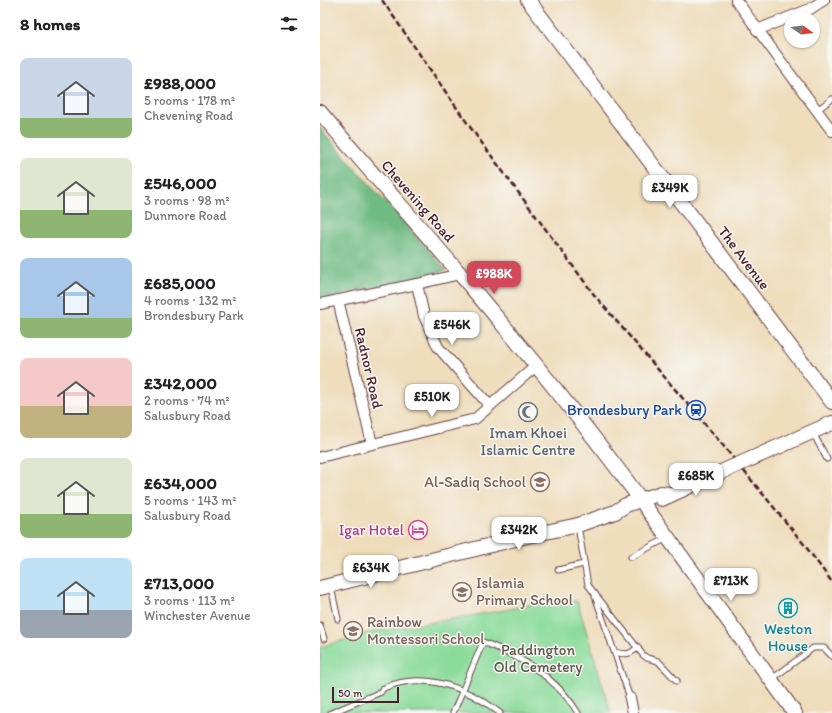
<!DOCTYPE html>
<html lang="en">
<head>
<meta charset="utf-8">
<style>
  :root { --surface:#fff; --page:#f2f2f2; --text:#202124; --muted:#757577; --accent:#d1495b }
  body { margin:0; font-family:Itim,sans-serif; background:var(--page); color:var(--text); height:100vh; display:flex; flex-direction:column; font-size:15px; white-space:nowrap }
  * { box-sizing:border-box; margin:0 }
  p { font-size:13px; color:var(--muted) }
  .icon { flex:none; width:22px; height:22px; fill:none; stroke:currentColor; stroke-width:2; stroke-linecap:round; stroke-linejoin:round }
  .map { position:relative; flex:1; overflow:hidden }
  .sheet { display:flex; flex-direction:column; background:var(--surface); width:320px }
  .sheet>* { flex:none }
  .needle { width:26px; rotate:104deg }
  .controls { position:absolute; left:464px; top:12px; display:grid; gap:8px }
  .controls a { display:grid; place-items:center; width:36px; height:36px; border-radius:50%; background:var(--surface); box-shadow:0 1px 3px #0004; font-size:20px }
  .scale { position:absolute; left:12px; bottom:10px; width:67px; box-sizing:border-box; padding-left:4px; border:2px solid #4a1f2b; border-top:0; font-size:11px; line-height:14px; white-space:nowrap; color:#4a1f2b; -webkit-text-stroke:3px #f6f6f2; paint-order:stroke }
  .price { position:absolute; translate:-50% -34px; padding:0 9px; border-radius:8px; background:#fff; color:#222; font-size:13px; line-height:26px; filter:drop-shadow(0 1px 2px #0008) }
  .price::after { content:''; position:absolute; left:50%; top:24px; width:12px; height:9px; margin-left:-6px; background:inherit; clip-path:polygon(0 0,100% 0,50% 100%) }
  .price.current { background:var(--accent); color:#fff }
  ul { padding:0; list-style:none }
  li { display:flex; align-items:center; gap:12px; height:100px; padding:0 20px }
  li span { display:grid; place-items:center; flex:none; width:112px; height:80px; border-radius:8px; color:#555 }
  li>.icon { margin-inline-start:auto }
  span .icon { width:48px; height:48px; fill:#fffc; stroke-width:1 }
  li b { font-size:17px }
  h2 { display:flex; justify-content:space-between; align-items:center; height:48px; padding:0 20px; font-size:17px }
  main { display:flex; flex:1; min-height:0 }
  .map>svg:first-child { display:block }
</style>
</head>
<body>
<main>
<section class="sheet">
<h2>8 homes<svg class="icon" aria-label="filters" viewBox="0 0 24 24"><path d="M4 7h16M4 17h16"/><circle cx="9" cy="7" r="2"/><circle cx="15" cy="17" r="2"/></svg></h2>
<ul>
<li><span style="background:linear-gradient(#c9d6e8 75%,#8fb573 0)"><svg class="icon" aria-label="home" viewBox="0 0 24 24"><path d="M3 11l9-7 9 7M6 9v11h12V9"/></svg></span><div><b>£988,000</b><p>5 rooms · 178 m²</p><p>Chevening Road</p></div></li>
<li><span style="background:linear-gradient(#dfe7d0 65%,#8fb573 0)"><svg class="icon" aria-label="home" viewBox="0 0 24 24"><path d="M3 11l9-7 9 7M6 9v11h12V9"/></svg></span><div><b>£546,000</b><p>3 rooms · 98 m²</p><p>Dunmore Road</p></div></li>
<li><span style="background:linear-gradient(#a9c7e8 75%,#8fb573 0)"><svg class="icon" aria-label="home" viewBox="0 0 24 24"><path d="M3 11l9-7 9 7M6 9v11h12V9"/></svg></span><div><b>£685,000</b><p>4 rooms · 132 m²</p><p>Brondesbury Park</p></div></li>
<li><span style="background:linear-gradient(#f6c9c9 60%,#c2b280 0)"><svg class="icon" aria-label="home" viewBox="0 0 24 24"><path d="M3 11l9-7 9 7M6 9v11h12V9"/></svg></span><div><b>£342,000</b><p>2 rooms · 74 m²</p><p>Salusbury Road</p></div></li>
<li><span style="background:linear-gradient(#dfe7d0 70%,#8fb573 0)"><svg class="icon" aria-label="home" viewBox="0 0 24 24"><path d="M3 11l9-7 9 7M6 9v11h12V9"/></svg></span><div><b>£634,000</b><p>5 rooms · 143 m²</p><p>Salusbury Road</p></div></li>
<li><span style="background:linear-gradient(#bfe0f5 65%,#9aa5b1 0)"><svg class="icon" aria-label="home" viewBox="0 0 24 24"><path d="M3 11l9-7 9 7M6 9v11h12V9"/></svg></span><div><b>£713,000</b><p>3 rooms · 113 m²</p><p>Winchester Avenue</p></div></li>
</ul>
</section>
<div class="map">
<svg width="512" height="713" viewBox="0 0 512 713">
  <rect width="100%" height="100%" fill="#f6f6f2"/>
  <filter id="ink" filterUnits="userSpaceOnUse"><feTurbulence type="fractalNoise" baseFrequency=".025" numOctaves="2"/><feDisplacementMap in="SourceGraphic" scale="8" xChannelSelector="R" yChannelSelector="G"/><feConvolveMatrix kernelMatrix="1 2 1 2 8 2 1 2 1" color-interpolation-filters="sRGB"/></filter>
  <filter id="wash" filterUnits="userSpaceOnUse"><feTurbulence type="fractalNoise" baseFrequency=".012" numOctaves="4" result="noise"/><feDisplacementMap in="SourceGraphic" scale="16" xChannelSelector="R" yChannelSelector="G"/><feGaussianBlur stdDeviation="0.9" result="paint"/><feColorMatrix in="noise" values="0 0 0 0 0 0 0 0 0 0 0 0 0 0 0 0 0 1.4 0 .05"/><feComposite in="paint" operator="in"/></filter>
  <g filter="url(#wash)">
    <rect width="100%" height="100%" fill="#efddbc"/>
    <polygon fill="#8bdb9b" stroke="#6a7d63" points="257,601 291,713 0,713 0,647 48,633 185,610 222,602"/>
    <polygon fill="#70bb83" stroke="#5d6d57" points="0,127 5,134 126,270 0,300"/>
  </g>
  <g filter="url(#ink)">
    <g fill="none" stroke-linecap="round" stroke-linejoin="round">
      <defs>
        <g id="lane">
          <polyline points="497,110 512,99"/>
          <polyline points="493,433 507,459"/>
          <polyline points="258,526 268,585 323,655 327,658 338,661 357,681"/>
          <polyline points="311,557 347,538"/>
          <polyline points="238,570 264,564"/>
          <polyline points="11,587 18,619"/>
          <polyline points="275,596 310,698"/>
          <polyline points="0,625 4,639"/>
          <path d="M295,652C305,655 310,655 318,647"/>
          <polyline points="452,679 493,648 504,648 512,656"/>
          <path d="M11,713L61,692L62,689C102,670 147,687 180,713"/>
          <path d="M133,713L163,642C200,656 237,678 258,713"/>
        </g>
        <g id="street">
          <polyline points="416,0 512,131"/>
          <polyline points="437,30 490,9 504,0"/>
          <polyline points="97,284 104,316 118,347 170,406"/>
          <polyline points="18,300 52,444"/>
          <polyline points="0,304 97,284 140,274"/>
          <polyline points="0,457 155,419 217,365"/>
          <polyline points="310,698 313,713"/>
        </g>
        <g id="secondary">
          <polyline points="208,0 512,402"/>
          <path d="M0,112C46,167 94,220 141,275C203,348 264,423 321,500"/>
          <polyline points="424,462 512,423"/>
          <polyline points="342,499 392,476"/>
          <polyline points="325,506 475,713"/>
          <polyline points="0,588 203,537 258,525 295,512 306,505 341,493 349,494"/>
        </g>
      </defs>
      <use href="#lane" stroke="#633c41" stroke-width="7"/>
      <use href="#street" stroke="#633c41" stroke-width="12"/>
      <use href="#secondary" stroke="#633c41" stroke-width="16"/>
      <use href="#lane" stroke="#fff" stroke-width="5"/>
      <use href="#street" stroke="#fff" stroke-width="10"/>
      <use href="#secondary" stroke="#fff" stroke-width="14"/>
      <polyline stroke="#4a1f2b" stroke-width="2.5" stroke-dasharray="6 3" stroke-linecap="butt" points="62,0 150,127 275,296 401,443 483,543 512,582"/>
      <defs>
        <polyline id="secondary-bridge" points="392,476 424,462"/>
      </defs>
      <use href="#secondary-bridge" stroke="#633c41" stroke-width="16" stroke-linecap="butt"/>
      <use href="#secondary-bridge" stroke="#fff" stroke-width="14"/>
    </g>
  </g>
  <defs>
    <symbol id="station-ring" viewBox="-11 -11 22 22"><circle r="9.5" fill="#f6f6f2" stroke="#1a4fb4" stroke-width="1.5"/><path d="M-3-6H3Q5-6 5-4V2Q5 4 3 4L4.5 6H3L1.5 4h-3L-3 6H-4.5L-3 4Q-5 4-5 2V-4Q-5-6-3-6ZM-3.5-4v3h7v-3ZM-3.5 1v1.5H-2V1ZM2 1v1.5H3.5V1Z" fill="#1a4fb4"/></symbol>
    <symbol id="mosque-ring" viewBox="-11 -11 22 22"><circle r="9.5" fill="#f6f6f2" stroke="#6b7280" stroke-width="1.5"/><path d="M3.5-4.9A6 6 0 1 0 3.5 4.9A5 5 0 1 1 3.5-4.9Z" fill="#6b7280"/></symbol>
    <symbol id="school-ring" viewBox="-11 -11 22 22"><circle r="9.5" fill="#f6f6f2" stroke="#8d6e63" stroke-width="1.5"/><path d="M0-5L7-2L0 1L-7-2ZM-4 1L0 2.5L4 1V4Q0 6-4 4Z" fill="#8d6e63"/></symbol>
    <symbol id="hotel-ring" viewBox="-11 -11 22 22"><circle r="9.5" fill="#f6f6f2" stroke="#d1479c" stroke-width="1.5"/><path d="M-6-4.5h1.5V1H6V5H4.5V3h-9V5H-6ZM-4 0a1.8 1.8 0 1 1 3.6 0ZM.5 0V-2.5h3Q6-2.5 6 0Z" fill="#d1479c"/></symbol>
    <symbol id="building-ring" viewBox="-11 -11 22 22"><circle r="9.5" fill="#f6f6f2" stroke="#0f9aa8" stroke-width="1.5"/><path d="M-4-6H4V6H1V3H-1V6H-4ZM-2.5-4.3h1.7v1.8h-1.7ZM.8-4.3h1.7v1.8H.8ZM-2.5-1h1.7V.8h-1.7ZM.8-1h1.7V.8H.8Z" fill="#0f9aa8"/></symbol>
  </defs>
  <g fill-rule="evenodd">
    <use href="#station-ring" x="365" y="399" width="22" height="22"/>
    <use href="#mosque-ring" x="197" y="401" width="22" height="22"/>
    <use href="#school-ring" x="209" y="471" width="22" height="22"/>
    <use href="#hotel-ring" x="87" y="519" width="22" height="22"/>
    <use href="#school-ring" x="131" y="581" width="22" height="22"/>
    <use href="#building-ring" x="457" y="597" width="22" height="22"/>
    <use href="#school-ring" x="22" y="620" width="22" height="22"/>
  </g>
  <g text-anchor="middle" stroke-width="3" stroke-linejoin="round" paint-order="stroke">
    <g font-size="15" fill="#4a1f2b" stroke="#f6f6f2">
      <text transform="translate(98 201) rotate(49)" y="5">Chevening Road</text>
      <text transform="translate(424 258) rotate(53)" y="5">The Avenue</text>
      <text transform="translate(49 368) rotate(77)" y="5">Radnor Road</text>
    </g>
    <g font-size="15" fill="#164399" stroke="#f6f6f2" text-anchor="end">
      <text x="362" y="415">Brondesbury Park</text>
    </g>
    <g font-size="15" fill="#5b616d" stroke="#f6f6f2">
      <text x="208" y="438">Imam Khoei<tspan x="208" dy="17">Islamic Centre</tspan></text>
    </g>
    <g font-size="15" fill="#785e54" stroke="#f6f6f2" text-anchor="start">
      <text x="206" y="487" text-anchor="end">Al-Sadiq School</text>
      <text x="156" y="588">Islamia<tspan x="156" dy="17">Primary School</tspan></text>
      <text x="47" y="627">Rainbow<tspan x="47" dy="17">Montessori School</tspan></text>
    </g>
    <g font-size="15" fill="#b23c85" stroke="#f6f6f2" text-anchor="end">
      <text x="84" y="535">Igar Hotel</text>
    </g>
    <g font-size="15" fill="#0d838f" stroke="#f6f6f2">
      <text x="468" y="634">Weston<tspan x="468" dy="17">House</tspan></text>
    </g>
    <g font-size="15" fill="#5e574d" stroke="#f6f6f2">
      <text x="218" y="655">Paddington<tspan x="218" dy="17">Old Cemetery</tspan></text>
    </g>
  </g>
</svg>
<div class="controls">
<a><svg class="needle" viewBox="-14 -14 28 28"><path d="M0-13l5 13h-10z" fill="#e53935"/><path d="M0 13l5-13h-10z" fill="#757577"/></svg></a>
</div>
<div class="scale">50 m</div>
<b class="price" style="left:350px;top:209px">£349K</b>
<b class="price current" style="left:174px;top:295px">£988K</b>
<b class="price" style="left:132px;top:346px">£546K</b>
<b class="price" style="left:112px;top:418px">£510K</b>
<b class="price" style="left:376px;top:497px">£685K</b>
<b class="price" style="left:199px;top:551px">£342K</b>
<b class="price" style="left:51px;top:589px">£634K</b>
<b class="price" style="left:411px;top:602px">£713K</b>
</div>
</main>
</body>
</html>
